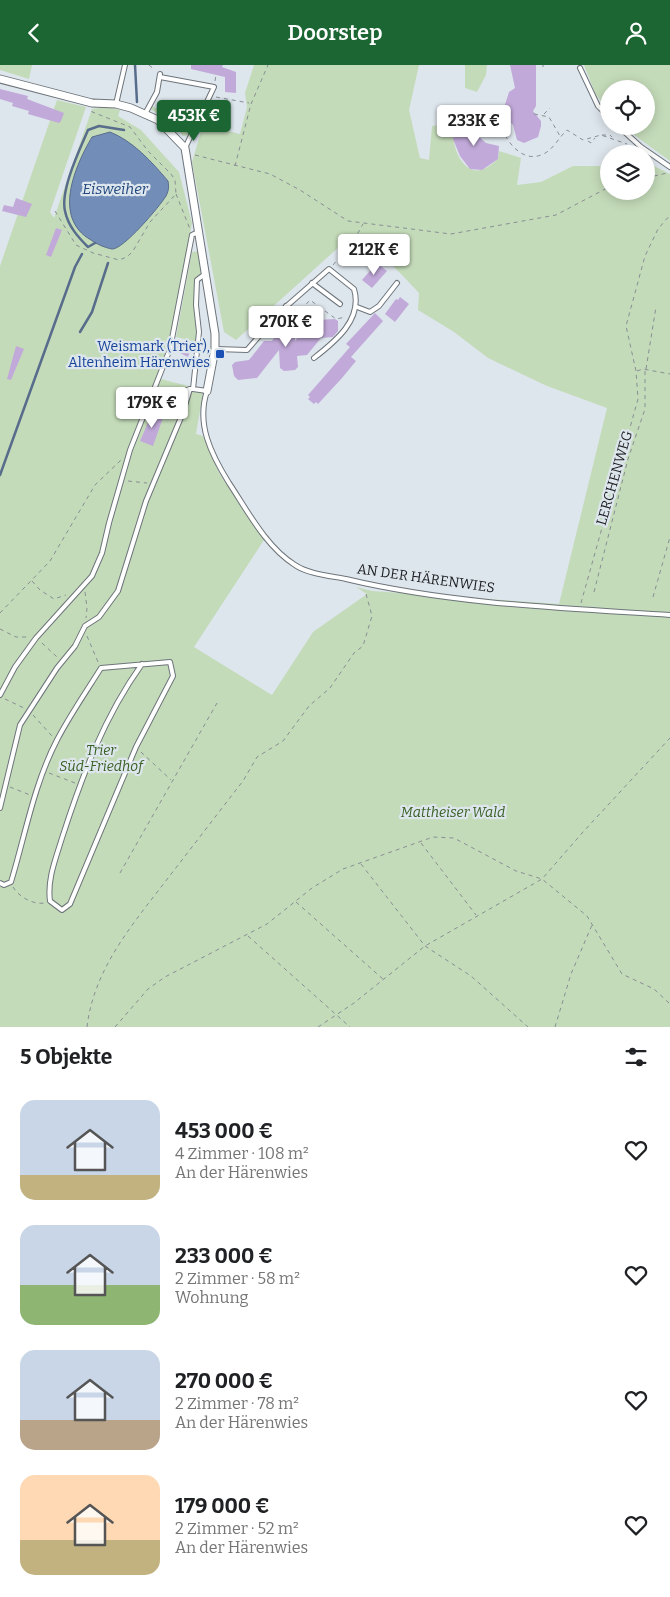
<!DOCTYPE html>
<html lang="de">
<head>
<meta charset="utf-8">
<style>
  :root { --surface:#fff; --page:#f2f2f2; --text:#202124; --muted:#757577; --accent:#1c6633 }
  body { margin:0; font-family:Bitter,serif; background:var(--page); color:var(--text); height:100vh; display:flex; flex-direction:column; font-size:19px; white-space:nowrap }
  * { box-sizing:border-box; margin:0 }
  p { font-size:16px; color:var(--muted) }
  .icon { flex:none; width:28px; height:28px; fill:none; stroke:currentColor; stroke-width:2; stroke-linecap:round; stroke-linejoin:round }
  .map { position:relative; height:962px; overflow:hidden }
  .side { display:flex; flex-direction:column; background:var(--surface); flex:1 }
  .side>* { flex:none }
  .tools { position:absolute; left:600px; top:15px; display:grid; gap:10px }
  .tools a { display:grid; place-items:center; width:55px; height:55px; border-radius:50%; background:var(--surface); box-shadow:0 2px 12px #0003; font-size:25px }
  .price { position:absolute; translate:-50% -42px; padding:0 11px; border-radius:5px; background:#fff; color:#222; font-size:16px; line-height:32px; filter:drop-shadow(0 1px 2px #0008) }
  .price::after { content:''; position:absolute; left:50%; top:30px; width:15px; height:11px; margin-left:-8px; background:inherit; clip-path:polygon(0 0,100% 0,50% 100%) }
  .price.selected { background:var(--accent); color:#fff }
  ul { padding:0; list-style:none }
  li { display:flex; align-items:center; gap:15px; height:125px; padding:0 20px }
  li span { display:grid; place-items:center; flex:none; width:140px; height:100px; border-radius:15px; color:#555 }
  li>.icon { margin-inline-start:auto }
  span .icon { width:60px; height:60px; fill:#fffc; stroke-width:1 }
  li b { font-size:21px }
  h2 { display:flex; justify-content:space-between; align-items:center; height:60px; padding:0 20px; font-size:21px }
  header { display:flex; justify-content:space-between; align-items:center; height:65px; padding:0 20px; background:var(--accent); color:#fff; font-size:22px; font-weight:600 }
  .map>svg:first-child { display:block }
</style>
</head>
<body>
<header><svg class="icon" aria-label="back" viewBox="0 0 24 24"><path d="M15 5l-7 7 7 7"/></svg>Doorstep<svg class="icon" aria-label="person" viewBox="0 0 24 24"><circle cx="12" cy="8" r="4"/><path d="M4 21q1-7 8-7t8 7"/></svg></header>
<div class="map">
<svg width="670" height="962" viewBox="0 0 670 962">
  <rect width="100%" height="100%" fill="#dee6ed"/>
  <g fill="#c4dbb9">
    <polygon points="0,0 32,0 29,14 0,5"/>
    <path d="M254,0H419L409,45L420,93L429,95L432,61L457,58C447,72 460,110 481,105C488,103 493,98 498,94L499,86L521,93L517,120L541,117L573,101H609V126H646V97L670,109V962H0V201L57,35L86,42L50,147L54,153L92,44L107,42L120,45L118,51L141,65L179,107L192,158L173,265L157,313L188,321L203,328L196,369L203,371L219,408L264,475L194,582L272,630L313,567L367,529L356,522L372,526L559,539L607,343L547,321L488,293L454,267L418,245L419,228C399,207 378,182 350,172L236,275L224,267L192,97L203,60L240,69L247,42L245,28Z"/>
    <polygon points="465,0 487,0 486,10 477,27 465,23"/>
    <polygon points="584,0 670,0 670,96 622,61 646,61 646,24 609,24 609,47 595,28"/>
    <polygon points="152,41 195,61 188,70 183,71 173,57 150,44"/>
    <polygon points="199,186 203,207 195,213 197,277 176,272 192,187"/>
  </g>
  <path fill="#728eb8" stroke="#586c8b" d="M110,67C133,76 152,97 168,116C169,122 169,125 166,131C160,141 123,185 112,184C106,183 96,179 91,175C52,153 75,101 92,72Z"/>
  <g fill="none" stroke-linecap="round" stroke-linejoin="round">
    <g stroke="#586c8b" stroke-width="2.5">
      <polyline points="135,0 137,37"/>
      <path d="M95,178L88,182C78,172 68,161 65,146C60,125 80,84 88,65L99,61L124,65"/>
      <polyline points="80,267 92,247 108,198"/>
      <polyline points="0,410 75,202 82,189"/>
    </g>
  </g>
  <g fill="#c1a9d9">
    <polygon points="191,0 223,0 222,2 236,7 236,28 225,27 225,12 191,4"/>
    <polygon points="510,0 536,0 536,41 533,46 541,56 541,61 538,72 524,78 517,75 513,60 502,49 509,27 515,23"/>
    <polygon points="0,24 28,31 27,34 64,48 61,56 59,58 28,49 29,46 12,41 13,38 0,34"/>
    <polygon points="457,58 475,58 479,72 486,78 499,81 498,94 482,105 470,104 460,91 453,74 454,64"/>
    <polygon points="16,133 32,139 26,152 2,146 4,140 13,142"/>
    <polygon points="56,163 62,165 51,192 46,190"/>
    <polygon points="377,198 387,206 372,223 362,215"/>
    <polygon points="400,232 409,239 395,257 385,249 396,234 398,235"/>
    <polygon points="375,248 383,256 351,292 356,296 342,313 318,339 316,337 314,339 308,334 310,332 308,330 350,282 346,279"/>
    <polygon points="318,250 318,255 335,254 338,256 338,266 333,272 321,273 307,290 297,291 298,302 295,305 284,306 280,303 279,285 257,313 238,315 234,311 232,300 235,297 249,295 264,276 272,276 276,270 276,262 279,259 291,258 294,261 295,276"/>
    <polygon points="178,276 190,279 189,283 191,283 188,292 180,288 177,282"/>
    <polygon points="16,281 24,284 11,315 7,314"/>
    <polygon points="153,346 164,350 153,381 140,376"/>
  </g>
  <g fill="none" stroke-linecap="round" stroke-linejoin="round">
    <defs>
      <g id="lane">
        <polyline points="580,3 598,41 609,52"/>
        <polyline points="160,12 214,22 185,83"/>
        <polyline points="116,39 125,0"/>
        <polyline points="145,49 157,27 160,9"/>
        <polyline points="618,61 641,82 670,102"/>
        <path d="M205,209L197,215L196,240L199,267L193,324L207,326C196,359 211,389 229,418C247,445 266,482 295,500C308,509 331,511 346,514C451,539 562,543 670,550"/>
        <polyline points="312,218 340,239"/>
        <polyline points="286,241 298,250 299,260"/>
        <polyline points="357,242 370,247 379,241 397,218"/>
        <path d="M216,284L247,285L281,246L329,204L354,224C363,254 336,276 314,293"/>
        <polyline points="161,346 179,328 190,324"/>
        <polyline points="0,630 15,602 36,573 92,511 102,488 109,458 130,385 170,284 192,170 198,167"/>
        <polyline points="0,743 20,660 57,603 75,581 85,561 99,552 118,526 146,436 182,350 190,324 193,324"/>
        <path d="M0,818L4,820L11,817C25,771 34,719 57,675C70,650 86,627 101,603L170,597L173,611L136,682L70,839L62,845L50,836C47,814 56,793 62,773C82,711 104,652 142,599"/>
      </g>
      <polyline id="street" points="0,14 92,38 116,39 131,43 158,55 185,83 215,269 215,284 207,326"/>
    </defs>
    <use href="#lane" stroke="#6d747a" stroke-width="6"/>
    <use href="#street" stroke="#6d747a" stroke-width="9"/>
    <g stroke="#898e94" stroke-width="1" stroke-dasharray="4 4" stroke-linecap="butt">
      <polyline points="149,0 155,5"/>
      <polyline points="543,2 543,0"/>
      <polyline points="215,16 216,10"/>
      <polyline points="216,32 249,38"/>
      <polyline points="534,49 549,52 560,71"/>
      <polyline points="544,49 550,43"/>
      <path d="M499,56C504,73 520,98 541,90C553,86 558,73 567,65L583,75L601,70L627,79"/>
      <polyline points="602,70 610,70 612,72"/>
      <polyline points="588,76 591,78 595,73"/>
      <polyline points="195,90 270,109 300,125 348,156 451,169 556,150 609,122"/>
      <polyline points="235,101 251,39 268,0"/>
      <polyline points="646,113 667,108"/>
      <polyline points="176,129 190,164"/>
      <polyline points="55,146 76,180 93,188 119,195 127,192 133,186 150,157 176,129 175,115 171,109 148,86 130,62 90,46"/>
      <polyline points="333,200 354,175 363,159"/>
      <polyline points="301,245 310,235 336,254 346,252"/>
      <polyline points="295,271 299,266"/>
      <polyline points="646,304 656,242"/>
      <polyline points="637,306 643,304 670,309"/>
      <polyline points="128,416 147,418"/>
      <polyline points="32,516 40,525 54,534 66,530"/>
      <polyline points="85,527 87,543 86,553"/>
      <polyline points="594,527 628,394 645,344 645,304"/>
      <polyline points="653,532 670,472"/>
      <polyline points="581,538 638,334 636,306 626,261 645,191 658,164 670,150"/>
      <polyline points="0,548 50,496 95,420 121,395"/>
      <polyline points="0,564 16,572 30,572"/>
      <polyline points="87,571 98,597"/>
      <polyline points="42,578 57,592"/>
      <polyline points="5,634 24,643"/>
      <polyline points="33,650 52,671"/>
      <polyline points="141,687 171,715"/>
      <polyline points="95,697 118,708"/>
      <polyline points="49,708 75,718"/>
      <polyline points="10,722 30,730"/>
      <polyline points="421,778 476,850"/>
      <polyline points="361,799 425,881 471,911 528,962"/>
      <polyline points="120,808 217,638"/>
      <path d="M13,822C19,832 33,840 45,838"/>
      <polyline points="296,837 384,915"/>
      <polyline points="248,871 350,962"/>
      <path d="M87,962C94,903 133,859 168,813C193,781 218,748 243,716L257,692L283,676L309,641L330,623L354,588L363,581L372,551L365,525"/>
      <polyline points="115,962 148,924 165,912 267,859 312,823 343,804 433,772 454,773 516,806 542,814 587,851 622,909 654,924 670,939"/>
      <polyline points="318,962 354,938 425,881 542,814 583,767 670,673"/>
      <polyline points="555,962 571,909 592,860"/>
    </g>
    <use href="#lane" stroke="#fff" stroke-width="4"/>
    <use href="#street" stroke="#fff" stroke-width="7"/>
  </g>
  <rect fill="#1a4fb4" stroke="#dee6ed" stroke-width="2" x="215" y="284" width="10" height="10" rx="2.5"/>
  <g text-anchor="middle" stroke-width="4.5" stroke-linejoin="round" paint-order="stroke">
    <g font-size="14" fill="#164399" stroke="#dee6ed" text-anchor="end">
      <text x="210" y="286">Weismark (Trier),<tspan x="210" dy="16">Altenheim Härenwies</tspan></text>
    </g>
    <g font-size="14" fill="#1c1e21" stroke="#dee6ed">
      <text transform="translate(614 413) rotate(-74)" y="5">LERCHENWEG</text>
      <text transform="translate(426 513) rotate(8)" y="5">AN DER HÄRENWIES</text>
    </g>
    <g font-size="14" font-style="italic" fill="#396023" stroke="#dee6ed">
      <text x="101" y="690">Trier<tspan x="101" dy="16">Süd-Friedhof</tspan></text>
      <text x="453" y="752">Mattheiser Wald</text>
    </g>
    <g font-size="15" font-style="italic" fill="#22487e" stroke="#dee6ed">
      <text x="115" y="129">Eisweiher</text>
    </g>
  </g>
</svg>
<div class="tools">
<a><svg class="icon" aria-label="locate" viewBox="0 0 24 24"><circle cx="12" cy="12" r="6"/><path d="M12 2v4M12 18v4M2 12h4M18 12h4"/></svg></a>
<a><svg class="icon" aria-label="layers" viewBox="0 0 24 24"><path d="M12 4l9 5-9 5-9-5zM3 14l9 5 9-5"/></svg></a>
</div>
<b class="price selected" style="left:194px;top:77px">453K €</b>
<b class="price" style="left:474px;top:82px">233K €</b>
<b class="price" style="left:374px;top:211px">212K €</b>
<b class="price" style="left:286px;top:283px">270K €</b>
<b class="price" style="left:152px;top:364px">179K €</b>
</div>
<section class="side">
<h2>5 Objekte<svg class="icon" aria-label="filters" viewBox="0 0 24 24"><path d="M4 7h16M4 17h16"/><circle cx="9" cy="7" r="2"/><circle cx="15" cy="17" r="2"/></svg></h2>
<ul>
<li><span style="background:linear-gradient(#c9d6e8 75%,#c2b280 0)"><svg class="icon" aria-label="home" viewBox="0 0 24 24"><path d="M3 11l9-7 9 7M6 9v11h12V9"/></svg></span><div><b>453 000 €</b><p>4 Zimmer · 108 m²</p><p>An der Härenwies</p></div><svg class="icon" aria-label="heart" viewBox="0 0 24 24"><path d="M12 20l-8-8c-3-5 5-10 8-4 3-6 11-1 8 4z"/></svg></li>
<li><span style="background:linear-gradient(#c9d6e8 60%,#8fb573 0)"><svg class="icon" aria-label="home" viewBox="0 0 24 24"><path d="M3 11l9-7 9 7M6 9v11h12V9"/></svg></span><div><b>233 000 €</b><p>2 Zimmer · 58 m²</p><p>Wohnung</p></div><svg class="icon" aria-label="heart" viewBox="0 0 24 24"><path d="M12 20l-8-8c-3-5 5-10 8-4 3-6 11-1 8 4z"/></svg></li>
<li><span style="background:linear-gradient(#c9d6e8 70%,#b9a48a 0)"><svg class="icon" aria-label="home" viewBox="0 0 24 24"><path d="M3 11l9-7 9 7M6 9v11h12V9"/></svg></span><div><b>270 000 €</b><p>2 Zimmer · 78 m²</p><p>An der Härenwies</p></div><svg class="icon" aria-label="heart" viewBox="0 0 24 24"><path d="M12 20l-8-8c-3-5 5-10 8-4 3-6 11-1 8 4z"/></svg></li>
<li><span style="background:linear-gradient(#ffd9b3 65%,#c2b280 0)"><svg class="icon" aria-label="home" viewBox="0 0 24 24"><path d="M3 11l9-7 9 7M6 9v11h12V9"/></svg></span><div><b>179 000 €</b><p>2 Zimmer · 52 m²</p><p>An der Härenwies</p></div><svg class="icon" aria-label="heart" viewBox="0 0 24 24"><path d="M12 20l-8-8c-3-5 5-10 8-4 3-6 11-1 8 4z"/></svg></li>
</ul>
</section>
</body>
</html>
